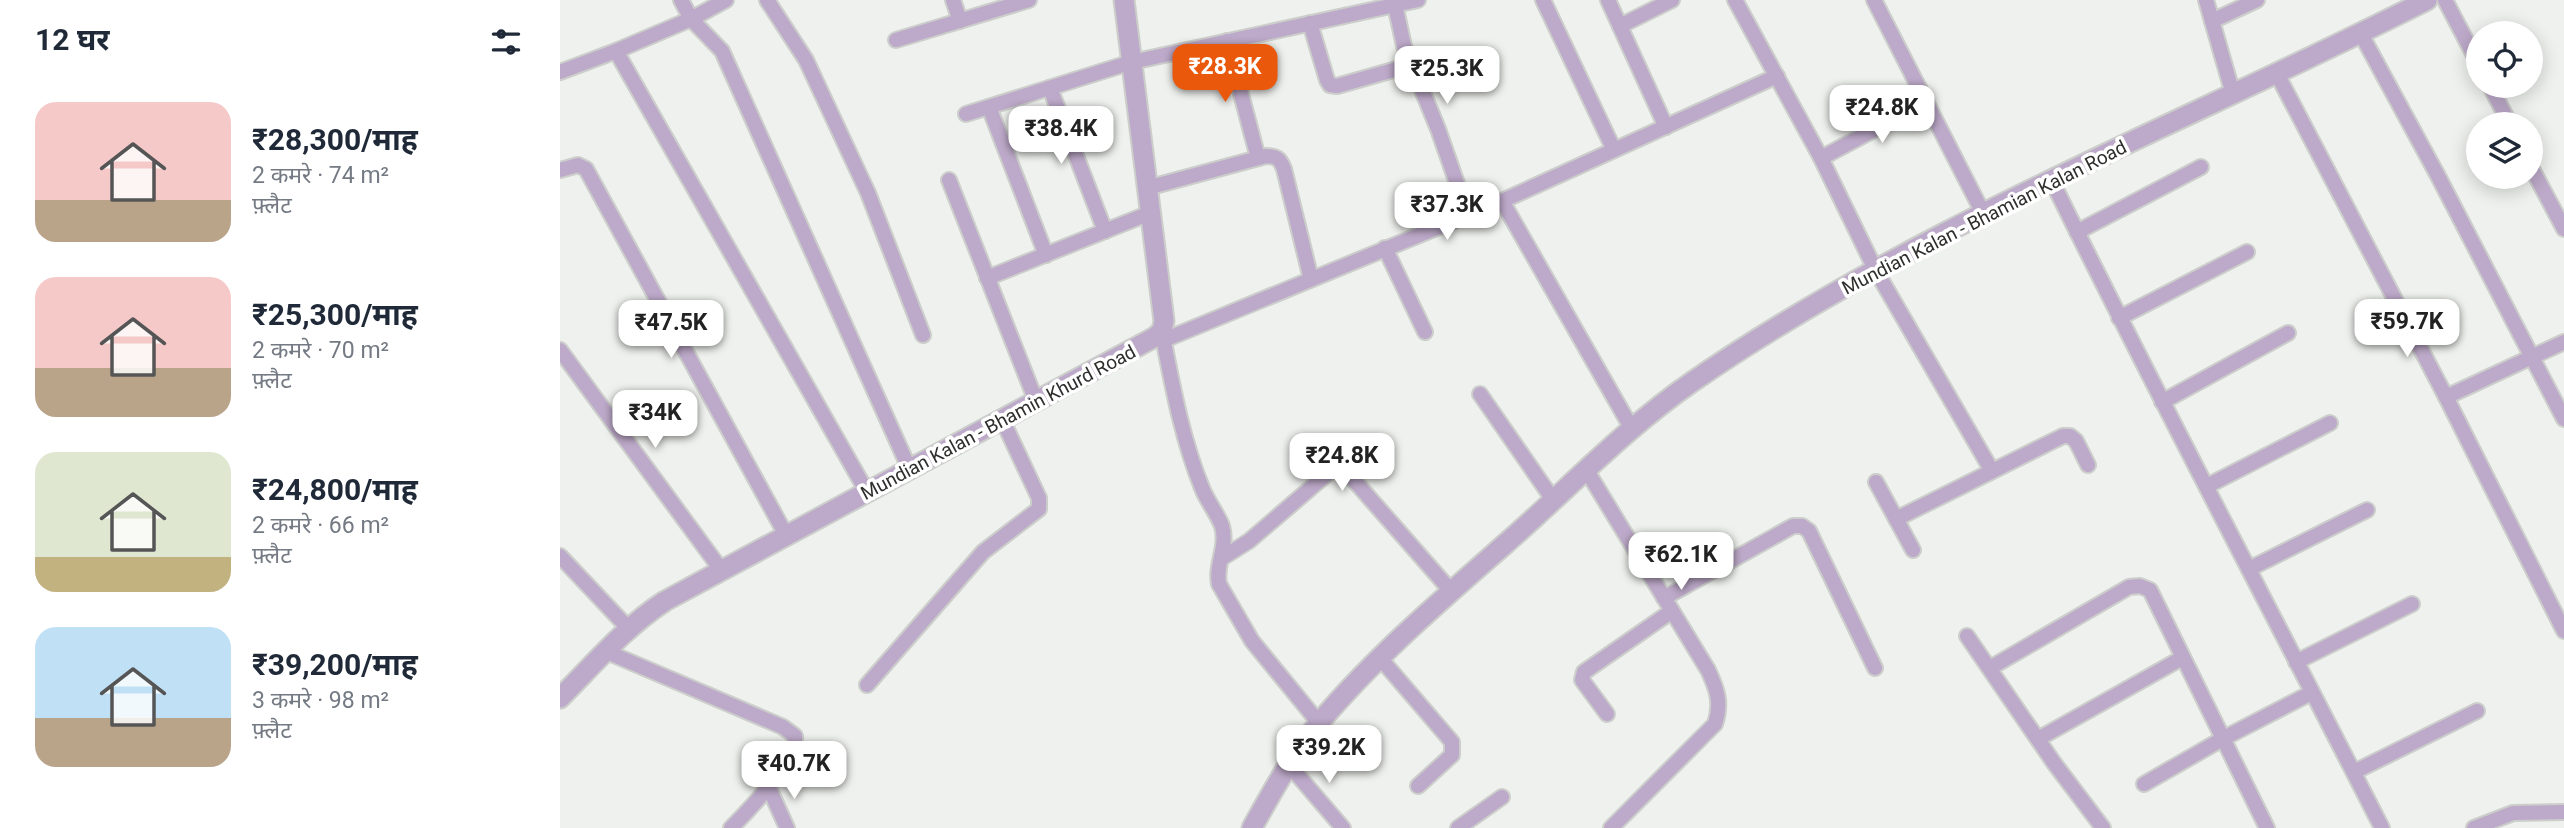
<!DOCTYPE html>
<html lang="hi">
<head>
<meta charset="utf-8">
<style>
  :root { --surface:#fff; --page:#f6f6f7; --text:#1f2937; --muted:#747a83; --accent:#ea580c }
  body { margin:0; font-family:Roboto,"Noto Sans Devanagari",sans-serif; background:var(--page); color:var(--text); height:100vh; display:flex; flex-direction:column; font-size:26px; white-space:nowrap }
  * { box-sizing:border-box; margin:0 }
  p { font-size:23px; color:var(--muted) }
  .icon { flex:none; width:38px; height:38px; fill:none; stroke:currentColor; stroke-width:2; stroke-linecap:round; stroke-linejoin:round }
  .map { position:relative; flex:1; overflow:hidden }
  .drawer { display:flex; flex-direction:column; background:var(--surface); width:560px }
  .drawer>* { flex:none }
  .buttons { position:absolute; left:1906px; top:21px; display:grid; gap:14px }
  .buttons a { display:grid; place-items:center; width:77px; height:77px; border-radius:50%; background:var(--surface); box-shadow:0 4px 18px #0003; font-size:35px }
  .price { position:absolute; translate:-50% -60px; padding:0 16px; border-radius:14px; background:#fff; color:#222; font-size:23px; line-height:46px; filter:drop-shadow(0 2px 4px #0008) }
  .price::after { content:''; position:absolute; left:50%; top:42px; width:21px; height:16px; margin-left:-10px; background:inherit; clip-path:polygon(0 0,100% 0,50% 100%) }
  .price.selected { background:var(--accent); color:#fff }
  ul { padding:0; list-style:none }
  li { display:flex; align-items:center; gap:21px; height:175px; padding:0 35px }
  li span { display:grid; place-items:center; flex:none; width:196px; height:140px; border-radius:21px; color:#555 }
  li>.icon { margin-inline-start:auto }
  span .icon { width:84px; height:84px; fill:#fffc; stroke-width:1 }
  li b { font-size:30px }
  h2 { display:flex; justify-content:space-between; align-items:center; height:84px; padding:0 35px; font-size:30px }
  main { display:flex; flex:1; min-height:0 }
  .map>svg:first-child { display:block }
</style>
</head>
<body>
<main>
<section class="drawer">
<h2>12 घर<svg class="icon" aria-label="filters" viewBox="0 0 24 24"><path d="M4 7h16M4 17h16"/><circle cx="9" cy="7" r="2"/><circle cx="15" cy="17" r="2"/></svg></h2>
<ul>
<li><span style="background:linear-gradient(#f6c9c9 70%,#b9a48a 0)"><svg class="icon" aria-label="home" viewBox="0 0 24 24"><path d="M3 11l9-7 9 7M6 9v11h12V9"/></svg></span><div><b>₹28,300/माह</b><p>2 कमरे · 74 m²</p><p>फ़्लैट</p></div></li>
<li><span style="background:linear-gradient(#f6c9c9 65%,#b9a48a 0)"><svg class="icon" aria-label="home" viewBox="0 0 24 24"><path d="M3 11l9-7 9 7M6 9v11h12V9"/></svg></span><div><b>₹25,300/माह</b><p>2 कमरे · 70 m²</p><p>फ़्लैट</p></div></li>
<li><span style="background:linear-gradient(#dfe7d0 75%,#c2b280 0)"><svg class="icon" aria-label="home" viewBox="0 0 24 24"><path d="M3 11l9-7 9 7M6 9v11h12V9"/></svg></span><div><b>₹24,800/माह</b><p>2 कमरे · 66 m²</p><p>फ़्लैट</p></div></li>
<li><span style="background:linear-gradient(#bfe0f5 65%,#b9a48a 0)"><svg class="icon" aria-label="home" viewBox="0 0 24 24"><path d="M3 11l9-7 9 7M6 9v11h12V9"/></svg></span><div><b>₹39,200/माह</b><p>3 कमरे · 98 m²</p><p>फ़्लैट</p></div></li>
</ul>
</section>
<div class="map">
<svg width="2004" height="828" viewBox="0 0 2004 828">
  <rect width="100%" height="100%" fill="#eff1ee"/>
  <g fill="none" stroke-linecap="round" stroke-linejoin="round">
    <defs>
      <g id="minor">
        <polyline points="121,0 131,19 162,51 349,468"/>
        <polyline points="207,0 246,60 308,193 363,335"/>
        <polyline points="393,0 400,21"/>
        <polyline points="983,0 1054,150"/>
        <polyline points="1048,0 1106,127"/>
        <polyline points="1175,0 1261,158 1315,269 1432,471"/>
        <polyline points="1314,0 1424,215"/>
        <polyline points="1646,0 1673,94"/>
        <polyline points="1885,0 1918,63"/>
        <polyline points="835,5 844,46 878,129 908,215"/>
        <polyline points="1652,21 1697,0"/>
        <polyline points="750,23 767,80 770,85 777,86 851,65"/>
        <polyline points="1060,26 1112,0"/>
        <polyline points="1801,34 1878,176 2004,419"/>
        <polyline points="336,40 469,0"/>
        <polyline points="667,41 698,158"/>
        <polyline points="56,51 131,19 166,0"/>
        <polyline points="0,72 56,51 307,492"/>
        <polyline points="1717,74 1886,397 2004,631"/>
        <polyline points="1930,86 1950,124"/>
        <polyline points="490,88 545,231"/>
        <polyline points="429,107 486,255"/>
        <polyline points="406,114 572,62 858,0"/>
        <polyline points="1261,158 1366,102"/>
        <polyline points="1970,165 2004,229"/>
        <polyline points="0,170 18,165 26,169 226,535"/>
        <polyline points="389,180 476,401"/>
        <path d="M1492,181C1598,398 1712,612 1822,828"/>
        <path d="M587,188L706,156C717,156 720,159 724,169L751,279"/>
        <polyline points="942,201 1217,76"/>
        <polyline points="1517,232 1641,167"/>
        <polyline points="825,248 865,332"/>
        <polyline points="427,278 590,213"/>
        <polyline points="1559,318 1687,252"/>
        <path d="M602,332C612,384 622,439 642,488C647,501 657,513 662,526C668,547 655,565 659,584L692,641L759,723"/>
        <polyline points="604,340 942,201 1072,429"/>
        <polyline points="0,350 162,571"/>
        <polyline points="920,394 994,501"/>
        <polyline points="1886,397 2004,342"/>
        <polyline points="1602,402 1728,333"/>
        <path d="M1027,471L1148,670C1157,689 1162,703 1155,724L1051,828"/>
        <polyline points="1316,482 1353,550"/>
        <polyline points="1647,486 1770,423"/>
        <polyline points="1336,519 1503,436 1510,436 1516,441 1528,465"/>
        <polyline points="0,556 69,629"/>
        <polyline points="662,558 689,541 774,468 785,470 891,591"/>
        <polyline points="1689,569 1807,510"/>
        <polyline points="1104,598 1233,526 1242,526 1249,531 1315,668"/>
        <polyline points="1407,636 1494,763 1543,828"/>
        <path d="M47,652L223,727L235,736C238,759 188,811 171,828"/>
        <polyline points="820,658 892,742 892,755 858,786"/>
        <polyline points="1736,662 1852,604"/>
        <polyline points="1430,668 1569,587 1580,586 1590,590 1707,828"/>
        <polyline points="307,685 423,552 479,509 479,498 442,419"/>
        <polyline points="1047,714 1022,680 1024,672 1112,611"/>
        <polyline points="1478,739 1622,658"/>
        <polyline points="729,765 783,828"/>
        <polyline points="1794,772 1917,711"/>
        <polyline points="1584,784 1664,738 1751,693"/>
        <polyline points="209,788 227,828"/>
        <polyline points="898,828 942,797"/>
        <polyline points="1914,828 1953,813 2004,812"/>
      </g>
      <g id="tertiary">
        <path d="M0,698C33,665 65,627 105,601L595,337L602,331L604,321L564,0"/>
        <path d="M692,828C712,792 732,755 759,723C814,658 880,601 944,545C1006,491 1064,429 1132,382C1360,225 1621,125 1867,0"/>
      </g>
    </defs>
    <use href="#minor" stroke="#cccecb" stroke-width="18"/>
    <use href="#tertiary" stroke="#cccecb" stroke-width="23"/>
    <use href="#minor" stroke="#bda9c9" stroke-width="14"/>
    <use href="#tertiary" stroke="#bda9c9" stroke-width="19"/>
  </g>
  <g text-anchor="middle" stroke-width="7" stroke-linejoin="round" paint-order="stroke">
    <g font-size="19" fill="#2e2f2d" stroke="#fff">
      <text transform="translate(1424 217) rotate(-27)" y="7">Mundian Kalan - Bhamian Kalan Road</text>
      <text transform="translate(438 422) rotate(-28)" y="7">Mundian Kalan - Bhamin Khurd Road</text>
    </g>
  </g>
</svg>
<div class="buttons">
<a><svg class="icon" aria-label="locate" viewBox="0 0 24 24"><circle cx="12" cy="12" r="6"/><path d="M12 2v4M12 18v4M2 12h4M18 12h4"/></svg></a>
<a><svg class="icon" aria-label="layers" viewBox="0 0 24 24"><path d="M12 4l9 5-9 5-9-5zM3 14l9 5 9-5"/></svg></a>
</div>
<b class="price selected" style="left:665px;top:104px">₹28.3K</b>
<b class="price" style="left:887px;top:106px">₹25.3K</b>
<b class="price" style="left:1322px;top:145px">₹24.8K</b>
<b class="price" style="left:501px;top:166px">₹38.4K</b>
<b class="price" style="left:887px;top:242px">₹37.3K</b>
<b class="price" style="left:1847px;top:359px">₹59.7K</b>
<b class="price" style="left:111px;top:360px">₹47.5K</b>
<b class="price" style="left:95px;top:450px">₹34K</b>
<b class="price" style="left:782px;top:493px">₹24.8K</b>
<b class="price" style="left:1121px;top:592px">₹62.1K</b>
<b class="price" style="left:769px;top:785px">₹39.2K</b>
<b class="price" style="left:234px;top:801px">₹40.7K</b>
</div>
</main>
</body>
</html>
